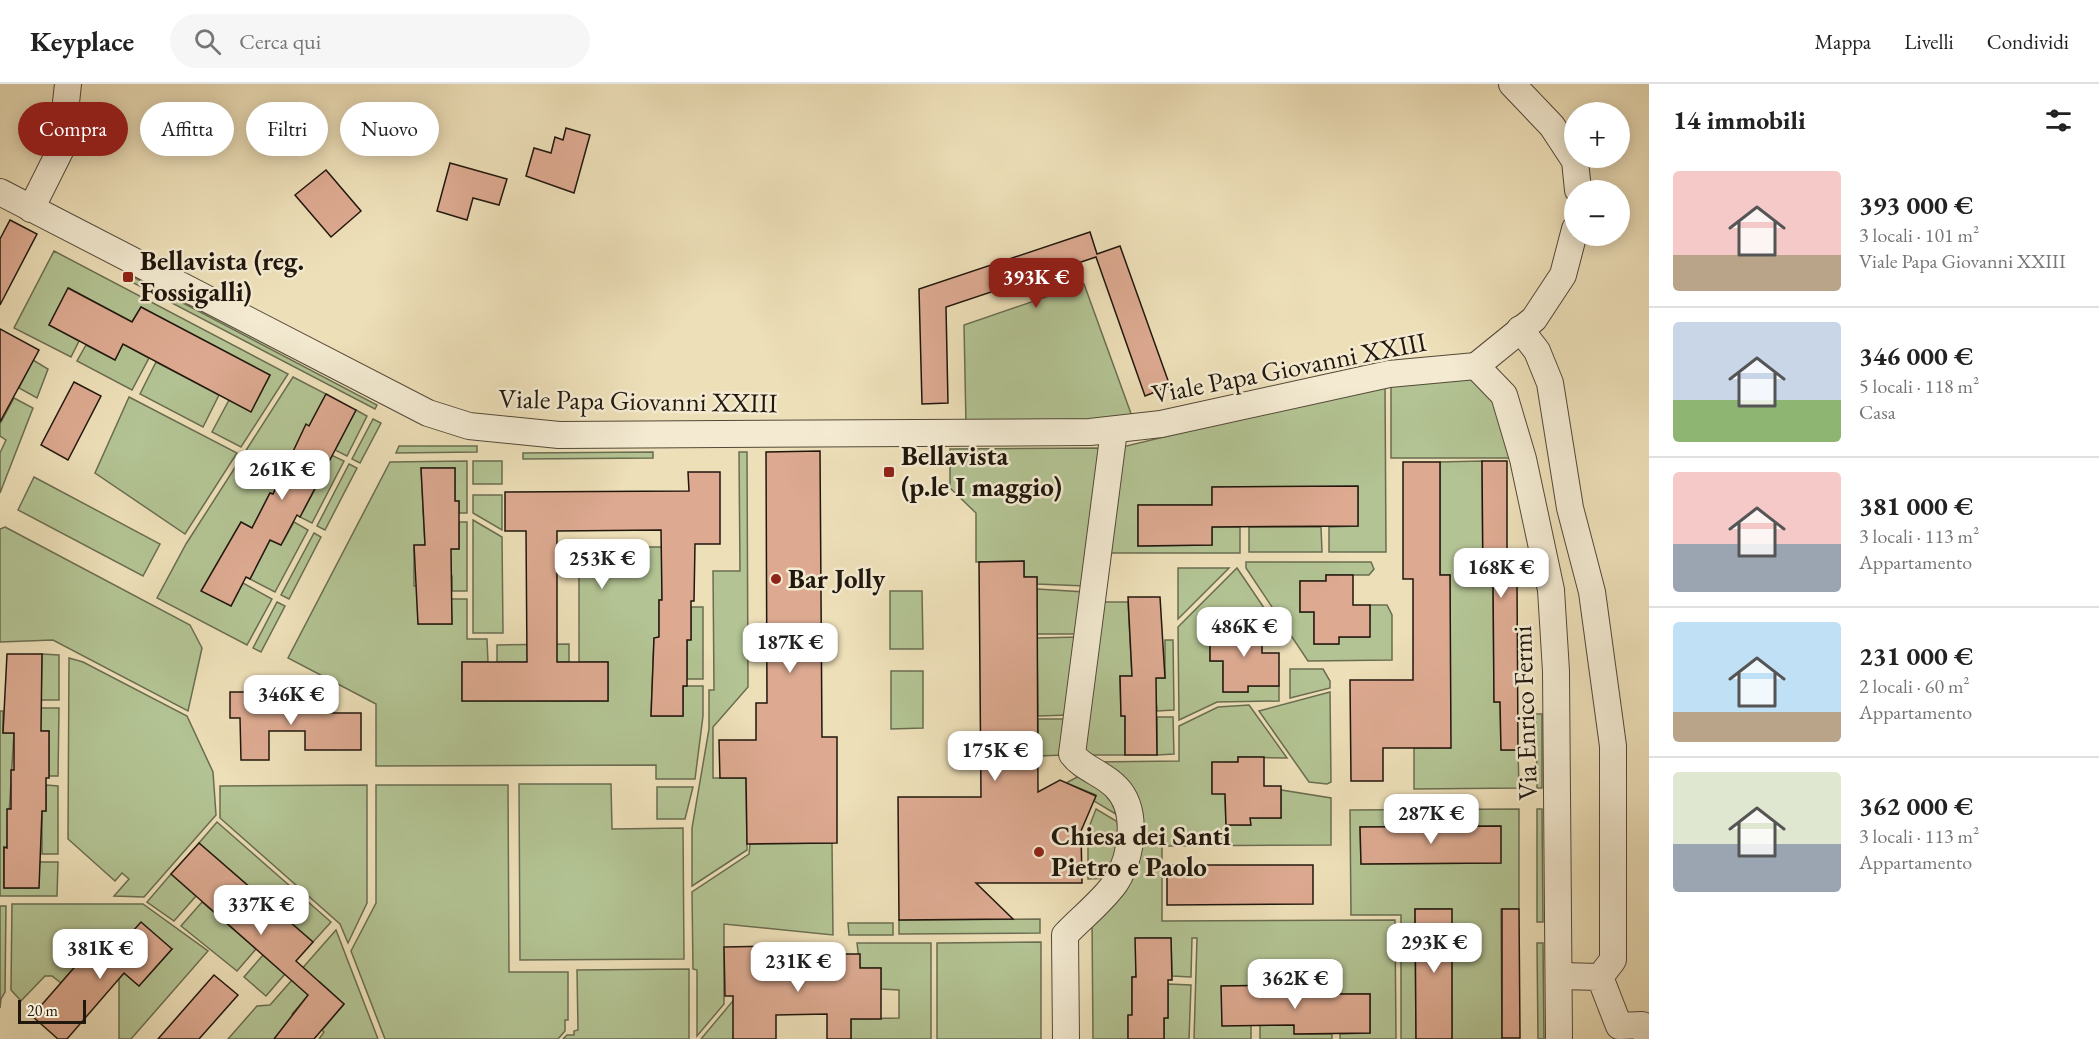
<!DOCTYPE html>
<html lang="it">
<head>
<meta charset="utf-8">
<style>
  :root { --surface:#fff; --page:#f6f6f6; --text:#222; --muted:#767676; --line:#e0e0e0; --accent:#8f2418 }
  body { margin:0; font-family:"EB Garamond",serif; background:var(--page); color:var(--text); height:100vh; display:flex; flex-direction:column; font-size:22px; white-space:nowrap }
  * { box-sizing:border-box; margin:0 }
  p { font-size:20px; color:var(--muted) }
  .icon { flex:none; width:33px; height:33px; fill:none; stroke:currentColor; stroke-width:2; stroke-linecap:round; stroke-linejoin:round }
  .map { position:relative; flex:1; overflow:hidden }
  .details { display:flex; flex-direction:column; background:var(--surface); width:450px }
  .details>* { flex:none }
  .top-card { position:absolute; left:18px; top:18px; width:570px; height:54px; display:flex; gap:12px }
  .tools { position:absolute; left:1564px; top:18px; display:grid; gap:12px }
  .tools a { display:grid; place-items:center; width:66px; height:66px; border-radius:50%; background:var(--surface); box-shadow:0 3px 15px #0003; font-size:30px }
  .scale { position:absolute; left:18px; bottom:15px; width:68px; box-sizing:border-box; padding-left:6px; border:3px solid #20170d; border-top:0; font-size:16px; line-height:21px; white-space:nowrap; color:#20170d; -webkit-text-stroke:4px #f3ead1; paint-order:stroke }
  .price { position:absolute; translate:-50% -51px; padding:0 14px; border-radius:12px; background:#fff; color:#222; font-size:20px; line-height:39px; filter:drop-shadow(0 2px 3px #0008) }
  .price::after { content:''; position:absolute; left:50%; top:36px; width:18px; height:14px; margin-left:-9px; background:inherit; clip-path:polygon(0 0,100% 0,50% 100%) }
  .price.on { background:var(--accent); color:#fff }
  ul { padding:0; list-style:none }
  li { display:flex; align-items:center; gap:18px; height:150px; padding:0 24px }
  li+li { border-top:2px solid var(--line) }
  li span { display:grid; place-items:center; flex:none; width:168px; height:120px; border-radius:6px; color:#555 }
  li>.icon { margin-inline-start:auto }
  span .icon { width:72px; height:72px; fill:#fffc; stroke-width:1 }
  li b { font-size:26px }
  h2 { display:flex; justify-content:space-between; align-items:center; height:72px; padding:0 24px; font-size:26px }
  .tag { padding:0 21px; border-radius:27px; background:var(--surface); box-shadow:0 3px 15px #0003; font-size:21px; line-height:54px }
  .tag.on { background:var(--accent); color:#fff }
  header { display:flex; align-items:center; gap:36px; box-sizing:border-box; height:84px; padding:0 30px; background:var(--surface); border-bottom:2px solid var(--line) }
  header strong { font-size:28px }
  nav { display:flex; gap:33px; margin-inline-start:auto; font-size:21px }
  .search { width:420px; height:54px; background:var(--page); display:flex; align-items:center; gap:15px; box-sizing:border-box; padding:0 21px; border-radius:33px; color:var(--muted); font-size:22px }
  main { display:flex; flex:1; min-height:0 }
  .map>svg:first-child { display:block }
</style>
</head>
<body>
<header>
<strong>Keyplace</strong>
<div class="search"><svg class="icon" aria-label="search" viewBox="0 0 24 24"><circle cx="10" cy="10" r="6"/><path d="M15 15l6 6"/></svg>Cerca qui</div>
<nav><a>Mappa</a><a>Livelli</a><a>Condividi</a></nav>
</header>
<main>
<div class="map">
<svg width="1649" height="955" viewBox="0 0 1649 955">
  <rect width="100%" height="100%" fill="#eddfb8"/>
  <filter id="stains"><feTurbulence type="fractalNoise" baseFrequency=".00333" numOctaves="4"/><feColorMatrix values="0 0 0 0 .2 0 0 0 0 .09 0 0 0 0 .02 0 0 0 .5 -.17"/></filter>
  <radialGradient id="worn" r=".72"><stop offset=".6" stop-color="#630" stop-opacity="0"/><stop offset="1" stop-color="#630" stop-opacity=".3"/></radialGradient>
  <g fill="#b3c393" stroke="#6a6d50" stroke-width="1.5" fill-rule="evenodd">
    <polygon points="54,167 288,290 241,363 212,348 229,316 251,327 270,291 141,223 132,238 69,204 49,241 79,257 71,273 14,244"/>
    <polygon points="126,189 377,321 375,325 124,194"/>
    <polygon points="1084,200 1133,335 966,340 964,241"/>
    <polygon points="123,260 149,274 132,306 77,277 86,261 115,276"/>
    <polygon points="33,276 48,285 37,314 19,304"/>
    <polygon points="156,278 219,311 203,343 140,310"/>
    <polygon points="1468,292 1493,313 1513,374 1391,374 1391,299"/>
    <polygon points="293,293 326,310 309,342 306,341 273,410 270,409 252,444 241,438 202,506 231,522 243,499 272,515 247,561 157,514 186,460"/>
    <polygon points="1385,300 1386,468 1329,468 1329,443 1358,442 1358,403 1212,403 1212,421 1138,421 1138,462 1212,461 1212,443 1240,443 1240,469 1108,469 1122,363"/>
    <polygon points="129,313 237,369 185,450 95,389"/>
    <polygon points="14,314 33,324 0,409 0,369 6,356 0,352 0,340"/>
    <polygon points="356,326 367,332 347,372 335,366"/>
    <polygon points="373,335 381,339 360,379 352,375"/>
    <polygon points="399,362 477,362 477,368 396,369"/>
    <polygon points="1097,364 1104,369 1086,502 1037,500 1037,493 1024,493 1024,477 976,478 976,429 950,404 950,365"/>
    <polygon points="653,368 653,374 523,375 523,369"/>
    <polygon points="739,368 747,368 748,603 713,643 713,694 746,694 747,766 692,802 692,744 709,645 709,606 714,606 713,487 740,487"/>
    <polygon points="329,370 344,377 312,439 300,433 322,392"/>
    <polygon points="467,377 467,429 459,429 459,417 455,417 455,384 421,384 425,461 414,462 414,502 417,502 418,540 452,540 451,515 467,515 467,555 487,555 488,578 462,578 462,617 608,617 608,578 579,578 579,463 662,463 662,516 659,516 659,553 654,554 651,632 683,632 683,602 703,602 703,632 695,695 656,695 656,681 376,682 376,620 288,574 390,378"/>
    <rect x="473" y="377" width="29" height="23"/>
    <polygon points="1482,377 1483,497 1493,498 1494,618 1500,618 1501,666 1518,666 1519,704 1414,705 1414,664 1450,664 1450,491 1440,491 1440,378"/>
    <polygon points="349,380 357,384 325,446 317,442"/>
    <polygon points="34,393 160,460 143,492 18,426"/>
    <polygon points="473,411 502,411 502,446 473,429"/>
    <polygon points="473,436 502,453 503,549 473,549"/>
    <polygon points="294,438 308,446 275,508 250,495 270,456 281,461"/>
    <polygon points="459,438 467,438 467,507 452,507 452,492 448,492 447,465 459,465"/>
    <polygon points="5,443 190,541 202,564 188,627 53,556 0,558 0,445"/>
    <polygon points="1249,443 1321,443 1322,468 1249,468"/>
    <polygon points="314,449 321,453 289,515 281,511"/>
    <polygon points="1246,478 1371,478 1374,485 1369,491 1326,491 1326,497 1300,497 1300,528 1326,528 1326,531 1314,531 1314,560 1338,560 1339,553 1369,553 1370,521 1387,521 1392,531 1392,576 1308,577 1246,484"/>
    <polygon points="1178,484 1229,484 1178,535"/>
    <polygon points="1237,484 1281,549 1262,549 1262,540 1236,540 1235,546 1210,546 1210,577 1236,577 1236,579 1223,580 1223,608 1248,608 1248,602 1279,602 1279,617 1217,618 1179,636 1178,543"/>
    <polygon points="1037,505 1085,508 1080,550 1037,550"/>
    <polygon points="890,507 922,507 923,565 890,565"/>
    <polygon points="277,518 285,522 261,568 253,564"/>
    <polygon points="1102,518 1128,518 1132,592 1120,592 1121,632 1125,632 1125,671 1087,671 1082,667"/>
    <polygon points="691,523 703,523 703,595 687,595 687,556 691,555"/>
    <polygon points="1080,553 1069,631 1038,632 1037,554"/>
    <polygon points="1165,556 1173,556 1174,626 1157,627 1154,594 1165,594"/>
    <polygon points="569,560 569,578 497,578 497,561"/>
    <polygon points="42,570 59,571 59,616 41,616"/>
    <polygon points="69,574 83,578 187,632 213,688 216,731 144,813 114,812 129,795 122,789 115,797 68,755"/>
    <polygon points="1290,585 1323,585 1330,597 1330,604 1290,614"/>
    <polygon points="891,587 923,587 923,644 891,645"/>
    <polygon points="1330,608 1331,698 1327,700 1309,698 1259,627"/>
    <path d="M1249,621L1287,674L1238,673V678L1212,679V709L1238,710L1225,713L1226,741H1250V734H1281V706L1331,714V761L1162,762V837L1395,836L1396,955H1340V950L1370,949V910H1297L1296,901L1222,902V941H1251V955H1194L1197,854H1192L1191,893L1172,892L1171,854H1136V893H1132V931L1128,932V955H1093L1092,835L1141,734C1140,698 1120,693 1092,678L1179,677V642L1218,623Z"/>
    <polygon points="38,624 59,624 58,692 49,692 49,647 38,647"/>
    <polygon points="0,627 3,627 3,649 14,649 7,763 4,764 4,804 38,804 39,778 58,778 57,812 0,812"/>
    <polygon points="1536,630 1542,630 1542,704 1537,704"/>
    <polygon points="1157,633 1173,633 1174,670 1157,671"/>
    <polygon points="1038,635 1069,635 1064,671 1038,672"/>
    <polygon points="1081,691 1099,698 1124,735 1094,717 1096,711 1066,699"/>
    <polygon points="519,700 611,700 612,745 683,744 684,875 520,876"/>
    <polygon points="46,701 58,702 58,770 42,770 42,727 46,727"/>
    <polygon points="367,701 367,819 348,859 340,840 220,734 220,702"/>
    <polygon points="376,701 508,701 509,888 568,888 568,936 565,936 565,947 558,955 385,955 351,867 376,819"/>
    <polygon points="657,703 693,703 685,735 657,735"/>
    <polygon points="1096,725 1123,741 1111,794 1088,795 1088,746"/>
    <path d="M1519,725V825H1501L1502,955H1452L1451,825H1415L1416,955H1401V831H1351L1350,726ZM1500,742V779L1361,780L1360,743Z"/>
    <polygon points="1537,725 1542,725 1543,838 1537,838"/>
    <polygon points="217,738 331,838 313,858 199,759"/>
    <polygon points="832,759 833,851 724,840 724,920 697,952 697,886 693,885 692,808 749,770 750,760"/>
    <polygon points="171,790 196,812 174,837 147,818"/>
    <polygon points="202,818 256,865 237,887 181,842"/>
    <polygon points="12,820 143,820 208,867 131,955 119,955 119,895 124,889 139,902 172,865 108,875 93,862 61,899 52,892 45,892 21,917 11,906"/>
    <polygon points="0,822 6,822 5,908 1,915 0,924"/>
    <polygon points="1040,835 1040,849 899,850 899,836"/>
    <polygon points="848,839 893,839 893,851 849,851"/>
    <polygon points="336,846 378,955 319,955 324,948 322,946 344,920 320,898 292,930 294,932 274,955 228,955 257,922 270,921"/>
    <polygon points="1041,858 1041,955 937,955 937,859"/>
    <polygon points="836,859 836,870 815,870 814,911 804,895 804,885 784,885 784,895 776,896 776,860"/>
    <polygon points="857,859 931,859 931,955 851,955 851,935 899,934 899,906 881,905 881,884 860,884"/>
    <polygon points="1537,859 1543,859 1544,955 1538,955"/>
    <polygon points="263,871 285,890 266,912 244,893"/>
    <polygon points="689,885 689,955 563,955 567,951 574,951 574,947 578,946 577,886"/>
    <polygon points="1168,900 1191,901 1189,955 1164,955 1164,934 1168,934"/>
    <polygon points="737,912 733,955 701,955"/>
    <polygon points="1260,941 1294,941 1295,950 1332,950 1332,955 1260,955"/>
  </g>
  <g fill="#ddaa91" stroke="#20170d" stroke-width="1.5">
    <polygon points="566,44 590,51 574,109 526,92 534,64 551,69 555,53 563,56"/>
    <polygon points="450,79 507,95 499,121 473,114 467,136 437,127"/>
    <polygon points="326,86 361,127 331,153 295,111"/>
    <polygon points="10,136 37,150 0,221 0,155"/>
    <polygon points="1090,148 1097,170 1120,162 1170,302 1145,312 1096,173 946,223 948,319 922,320 919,205"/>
    <polygon points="68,204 132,238 141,223 270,291 251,328 123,260 115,276 49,241"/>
    <polygon points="0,245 39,266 0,338"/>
    <polygon points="74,298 101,312 68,376 41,361"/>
    <polygon points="326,310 356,326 300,433 297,431 281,461 270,456 250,495 246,493 231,522 201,507 241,438 252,444 270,409 273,410 306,340 309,342"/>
    <polygon points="820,367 822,653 837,653 837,759 747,760 746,694 720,694 719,656 756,656 756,619 767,619 766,368"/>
    <polygon points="1482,377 1507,377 1507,498 1517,497 1518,666 1501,666 1500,618 1494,618 1493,498 1483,498"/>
    <polygon points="1403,378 1440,378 1440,491 1450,491 1451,664 1383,664 1383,697 1351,697 1350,596 1413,596 1413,495 1403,495"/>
    <polygon points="421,384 455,384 455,417 459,417 459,465 451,465 452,540 418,540 414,461 425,461"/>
    <polygon points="688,388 720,388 720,460 695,460 694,517 691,517 691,556 687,556 687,602 683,602 683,632 651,632 654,554 659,553 659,516 662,516 661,446 557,447 557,578 608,578 608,617 462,617 462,578 527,578 526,447 505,447 505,408 689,407"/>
    <polygon points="1358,402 1358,442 1212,443 1212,461 1138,462 1138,421 1212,421 1212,403"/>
    <polygon points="1024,477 1024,493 1037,493 1038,708 1060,696 1096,712 1081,747 1082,799 976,799 1013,835 899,836 898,713 981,713 979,478"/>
    <polygon points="1326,491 1353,491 1353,521 1370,521 1370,553 1339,553 1339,560 1314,560 1314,528 1300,528 1300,497 1326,497"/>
    <polygon points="1128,513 1160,513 1165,594 1156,594 1157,671 1125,671 1125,632 1121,632 1120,592 1132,592"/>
    <polygon points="1235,540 1262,540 1262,569 1279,569 1279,602 1248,602 1248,608 1223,608 1223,577 1210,577 1210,546 1235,546"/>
    <polygon points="7,570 42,570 41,647 49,647 49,694 46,694 46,727 42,727 39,804 4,804 4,763 7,764 7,725 11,725 11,686 14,686 14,649 3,649"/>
    <polygon points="230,608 259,608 259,618 298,617 298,629 361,629 361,666 305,666 305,647 269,647 269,676 241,676 240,634 230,634"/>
    <polygon points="1238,673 1264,673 1264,702 1281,702 1281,734 1250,734 1251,741 1226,741 1225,710 1212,710 1212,678 1238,678"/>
    <polygon points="1501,742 1501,779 1361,780 1360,743"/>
    <polygon points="199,759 313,858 296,877 344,920 314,955 274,955 308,911 171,790"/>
    <polygon points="1167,781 1313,781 1313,820 1167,821"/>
    <polygon points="1415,825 1452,825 1452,955 1416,955"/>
    <polygon points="1502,825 1519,825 1520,954 1502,954"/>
    <polygon points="141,838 172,865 139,902 124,889 67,955 58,955 32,932 93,862 108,875"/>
    <polygon points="1135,854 1171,854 1172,896 1168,896 1168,934 1164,934 1164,955 1128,955 1128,931 1132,931 1132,893 1136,893"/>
    <polygon points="776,862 776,896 813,895 813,880 836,880 836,870 860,870 860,884 881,884 881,935 851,935 851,955 827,955 827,930 776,931 776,955 733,955 733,912 725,912 724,863"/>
    <polygon points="214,891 238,911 199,955 158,955"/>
    <polygon points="1297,901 1297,910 1370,910 1370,949 1294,950 1294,941 1222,942 1221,902"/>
  </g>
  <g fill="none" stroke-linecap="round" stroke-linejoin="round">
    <defs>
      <g id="minor">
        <polyline points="1512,0 1552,42 1575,77 1578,106"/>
        <polyline points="0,108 428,329 469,342 559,351 1090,348 1161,340 1389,290 1476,282"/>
        <polyline points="31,125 61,65 68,0"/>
        <polyline points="1520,245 1537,267 1550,299 1570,424 1592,508 1613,662 1613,876 1600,893"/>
        <polyline points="1476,282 1504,311 1523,375 1551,506 1556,587 1559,955"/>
        <polyline points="1476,282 1534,235 1563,191 1575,145"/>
        <polyline points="1560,892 1600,893 1619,942 1642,941 1648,955"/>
        <path d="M1066,955L1065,851C1081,834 1103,817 1116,798C1132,772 1139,726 1116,703C1103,689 1083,685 1072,670L1114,346"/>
      </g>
    </defs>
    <use href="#minor" stroke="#534938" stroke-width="28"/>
    <use href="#minor" stroke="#f3ead1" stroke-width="26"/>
  </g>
  <g fill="#8f2418" stroke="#f3ead1" stroke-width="2">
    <rect x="122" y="187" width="12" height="12" rx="3"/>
    <rect x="883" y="382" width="12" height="12" rx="3"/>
    <circle cx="776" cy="495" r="6"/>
    <circle cx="1039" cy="768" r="6"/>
  </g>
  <g text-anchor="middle" stroke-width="5" stroke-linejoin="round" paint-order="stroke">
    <g font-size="27" font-weight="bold" fill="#20170d" stroke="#f3ead1" text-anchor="start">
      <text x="140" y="186">Bellavista (reg.<tspan x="140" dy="31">Fossigalli)</tspan></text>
      <text x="901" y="381">Bellavista<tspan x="901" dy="31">(p.le I maggio)</tspan></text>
      <text x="788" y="504">Bar Jolly</text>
      <text x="1051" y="761">Chiesa dei Santi<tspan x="1051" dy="31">Pietro e Paolo</tspan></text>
    </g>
    <g font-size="27" fill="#20170d" stroke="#f3ead1">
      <text transform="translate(1289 284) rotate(-11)" y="9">Viale Papa Giovanni XXIII</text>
      <text transform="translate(638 317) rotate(1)" y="9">Viale Papa Giovanni XXIII</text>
      <text transform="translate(1525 629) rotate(-92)" y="9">Via Enrico Fermi</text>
    </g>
  </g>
  <rect width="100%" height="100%" filter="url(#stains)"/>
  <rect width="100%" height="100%" fill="url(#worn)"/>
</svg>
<div class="tools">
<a>+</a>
<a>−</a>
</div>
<div class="scale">20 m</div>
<b class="price on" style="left:1036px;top:225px">393K €</b>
<b class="price" style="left:282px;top:417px">261K €</b>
<b class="price" style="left:602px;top:506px">253K €</b>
<b class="price" style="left:1501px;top:515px">168K €</b>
<b class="price" style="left:1244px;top:574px">486K €</b>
<b class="price" style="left:790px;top:590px">187K €</b>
<b class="price" style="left:291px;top:642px">346K €</b>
<b class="price" style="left:995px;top:698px">175K €</b>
<b class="price" style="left:1431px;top:761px">287K €</b>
<b class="price" style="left:261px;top:852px">337K €</b>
<b class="price" style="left:1434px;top:890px">293K €</b>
<b class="price" style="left:100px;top:896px">381K €</b>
<b class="price" style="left:798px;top:909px">231K €</b>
<b class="price" style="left:1295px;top:926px">362K €</b>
<div class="top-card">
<a class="tag on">Compra</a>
<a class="tag">Affitta</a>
<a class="tag">Filtri</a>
<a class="tag">Nuovo</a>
</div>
</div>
<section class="details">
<h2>14 immobili<svg class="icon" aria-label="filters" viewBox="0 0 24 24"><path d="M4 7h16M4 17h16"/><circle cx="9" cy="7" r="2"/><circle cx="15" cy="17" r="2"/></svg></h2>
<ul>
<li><span style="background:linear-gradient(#f6c9c9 70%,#b9a48a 0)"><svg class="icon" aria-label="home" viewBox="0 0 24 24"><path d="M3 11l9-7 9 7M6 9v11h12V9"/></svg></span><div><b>393 000 €</b><p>3 locali · 101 m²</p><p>Viale Papa Giovanni XXIII</p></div></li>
<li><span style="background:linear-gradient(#c9d6e8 65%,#8fb573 0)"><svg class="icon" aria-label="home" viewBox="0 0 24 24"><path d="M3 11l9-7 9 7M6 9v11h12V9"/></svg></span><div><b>346 000 €</b><p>5 locali · 118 m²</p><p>Casa</p></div></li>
<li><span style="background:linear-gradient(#f6c9c9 60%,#9aa5b1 0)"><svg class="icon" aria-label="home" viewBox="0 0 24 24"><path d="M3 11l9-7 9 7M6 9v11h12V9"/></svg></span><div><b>381 000 €</b><p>3 locali · 113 m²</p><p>Appartamento</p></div></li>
<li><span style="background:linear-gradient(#bfe0f5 75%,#b9a48a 0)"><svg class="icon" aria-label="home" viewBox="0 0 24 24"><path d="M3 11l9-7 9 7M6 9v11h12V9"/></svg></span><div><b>231 000 €</b><p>2 locali · 60 m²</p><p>Appartamento</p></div></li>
<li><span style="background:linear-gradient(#dfe7d0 60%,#9aa5b1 0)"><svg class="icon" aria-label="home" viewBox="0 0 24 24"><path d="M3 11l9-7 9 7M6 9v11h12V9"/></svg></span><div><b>362 000 €</b><p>3 locali · 113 m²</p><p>Appartamento</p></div></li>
</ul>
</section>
</main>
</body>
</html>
